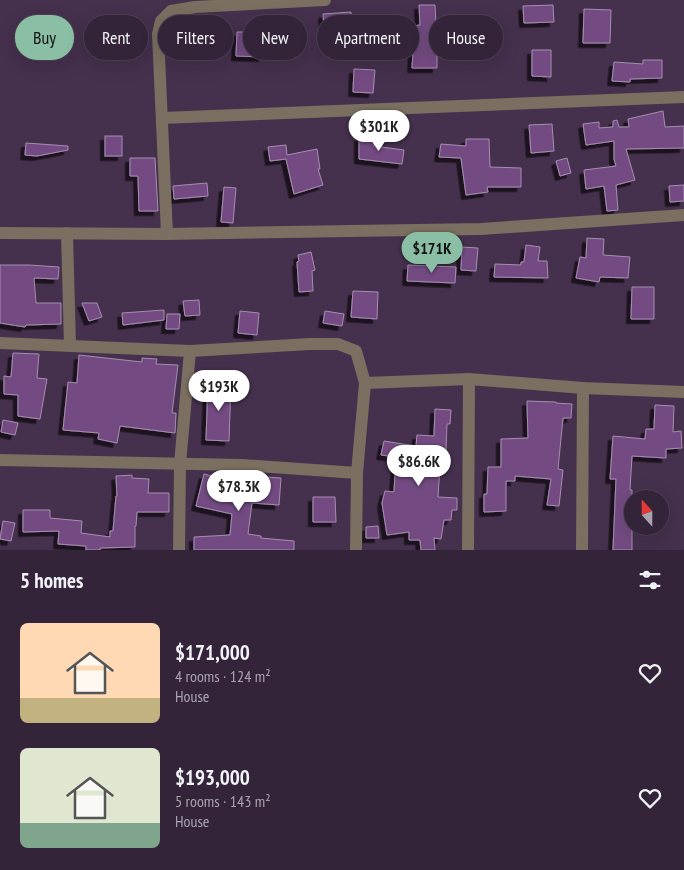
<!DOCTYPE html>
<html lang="en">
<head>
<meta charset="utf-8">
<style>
  :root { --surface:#34243a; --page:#3c2c42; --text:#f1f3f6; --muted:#a9a4af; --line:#4e4154; --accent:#8abfa5 }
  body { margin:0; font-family:"PT Sans Narrow",sans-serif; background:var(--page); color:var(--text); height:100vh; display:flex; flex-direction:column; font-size:19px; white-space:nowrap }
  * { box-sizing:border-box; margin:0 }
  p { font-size:16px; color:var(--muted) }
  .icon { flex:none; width:28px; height:28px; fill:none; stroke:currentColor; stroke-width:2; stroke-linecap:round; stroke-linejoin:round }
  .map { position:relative; height:550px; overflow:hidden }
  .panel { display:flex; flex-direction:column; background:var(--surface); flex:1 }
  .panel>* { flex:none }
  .guide { position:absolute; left:15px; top:15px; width:655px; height:45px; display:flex; gap:10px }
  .needle { width:32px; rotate:339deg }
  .fabs { position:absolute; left:624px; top:490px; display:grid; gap:10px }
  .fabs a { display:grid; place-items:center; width:45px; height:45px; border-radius:50%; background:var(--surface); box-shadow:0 5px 20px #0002,0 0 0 1px var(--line); font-size:25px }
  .price { position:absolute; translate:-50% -42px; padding:0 11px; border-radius:18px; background:#fff; color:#222; font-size:16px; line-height:32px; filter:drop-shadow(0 1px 2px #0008) }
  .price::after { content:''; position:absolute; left:50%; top:30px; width:15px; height:11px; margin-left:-8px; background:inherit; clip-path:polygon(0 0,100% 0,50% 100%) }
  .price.active { background:var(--accent); color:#111 }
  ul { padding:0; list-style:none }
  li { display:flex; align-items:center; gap:15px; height:125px; padding:0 20px }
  li span { display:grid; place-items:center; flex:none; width:140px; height:100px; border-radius:8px; color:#555 }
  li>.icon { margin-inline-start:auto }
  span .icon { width:60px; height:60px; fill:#fffc; stroke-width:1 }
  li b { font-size:21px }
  h2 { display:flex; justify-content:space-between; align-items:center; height:60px; padding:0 20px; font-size:21px }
  .pill { padding:0 18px; border-radius:22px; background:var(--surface); box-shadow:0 5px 20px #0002,0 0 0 1px var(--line); font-size:18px; line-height:45px }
  .pill.active { background:var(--accent); color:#111 }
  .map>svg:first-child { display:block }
</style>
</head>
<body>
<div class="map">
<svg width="684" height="550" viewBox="0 0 684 550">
  <defs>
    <filter id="shadow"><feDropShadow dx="-4.5" dy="4.5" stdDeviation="0" flood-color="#0009"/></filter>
  </defs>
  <rect width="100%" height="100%" fill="#45304d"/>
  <g fill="#734b82" stroke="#a68eb1" filter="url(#shadow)">
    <polygon points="419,5 435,5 436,24 439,24 440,44 437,44 437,68 412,68 413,53 414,53 413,26 420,25"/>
    <polygon points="553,5 554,22 524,23 523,6"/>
    <polygon points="584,9 611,10 610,43 583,43"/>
    <polygon points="351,12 352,26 324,28 323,14"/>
    <polygon points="494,20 497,40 472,44 469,24"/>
    <polygon points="237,32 263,32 263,57 236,56"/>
    <polygon points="532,50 551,50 551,77 532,76"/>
    <polygon points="643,60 662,60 662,78 630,79 630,82 612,81 614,62 643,64"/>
    <polygon points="354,69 375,70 373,93 353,92"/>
    <polygon points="663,111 665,127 684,126 684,148 626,149 635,180 616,185 618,210 607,211 604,186 586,189 584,170 616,166 614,159 614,141 586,145 583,124 599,122 599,128 613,127 613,121 617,120 619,127 629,127 628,119"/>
    <polygon points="552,124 554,151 531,153 529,125"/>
    <rect x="105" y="136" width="17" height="20"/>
    <polygon points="359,137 374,137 374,146 404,150 402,164 359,159"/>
    <polygon points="466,139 489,139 490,167 521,168 521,187 487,187 488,192 466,195 461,158 439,157 441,144 466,146"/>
    <polygon points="26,143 68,146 68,150 37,156 25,155"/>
    <polygon points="286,145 287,155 317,149 320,169 318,169 323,185 294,194 286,159 270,161 268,147"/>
    <polygon points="130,158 155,158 158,211 139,211 138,176 130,176"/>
    <polygon points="567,158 571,173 560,176 556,161"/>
    <polygon points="207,183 208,196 174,199 173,186"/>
    <polygon points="684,185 684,201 670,202 669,186"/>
    <polygon points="224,187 236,188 233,223 221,222"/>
    <polygon points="587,238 604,239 603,255 630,257 628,278 600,277 599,282 576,278 580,257 586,258"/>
    <polygon points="526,245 540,247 538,261 547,261 548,278 494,277 495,264 521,265 521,262 524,262"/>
    <polygon points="462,247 478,248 476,271 461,270"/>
    <polygon points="311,252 315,270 312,271 313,291 299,292 297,262 299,261 298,255"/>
    <polygon points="0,265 29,265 59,267 58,279 34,278 36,303 61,303 61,324 26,325 25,327 0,323"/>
    <polygon points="408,265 456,267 455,283 407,281"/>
    <polygon points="632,287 654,287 654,319 631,319"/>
    <polygon points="353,291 378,292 377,319 351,317"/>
    <polygon points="199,300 200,315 185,316 183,301"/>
    <polygon points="82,303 97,303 102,317 89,321"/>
    <polygon points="164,310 164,320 123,325 122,313"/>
    <polygon points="240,311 259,313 257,335 238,333"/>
    <polygon points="325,311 344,314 342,326 323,323"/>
    <polygon points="167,314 180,314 179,329 166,329"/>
    <polygon points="13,353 39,354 37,378 47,379 40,419 18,416 18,395 4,394 4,376 11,377"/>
    <polygon points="79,355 142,362 142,358 157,359 156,364 178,365 172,413 176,413 175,433 120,426 117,443 98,439 99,433 63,430 68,382 77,383"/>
    <polygon points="208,383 231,383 229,441 206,440"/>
    <polygon points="527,401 556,402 556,403 572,404 571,418 563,418 558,469 563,470 559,506 547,505 551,479 515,476 515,481 506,481 506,511 484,512 484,494 487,494 488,467 501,467 501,439 528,438"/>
    <polygon points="655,405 674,406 673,432 681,431 682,448 666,449 666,458 632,456 630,490 632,490 632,550 613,550 616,479 610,479 613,436 645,439 646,429 654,429"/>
    <polygon points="435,409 451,410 450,424 447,424 446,451 441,451 438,497 457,498 457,510 452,510 451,520 444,520 441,539 434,538 435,550 421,550 420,540 409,540 409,532 387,535 382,503 385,491 394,492 396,457 381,455 384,441 416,446 417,435 434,436"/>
    <polygon points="3,420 18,423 15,435 1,432"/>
    <polygon points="204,474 232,481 233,475 265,479 265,477 281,478 279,505 252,503 248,534 261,536 261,538 294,541 294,550 194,550 194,537 230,535 232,514 196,506"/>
    <polygon points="132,475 132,478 149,479 148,493 169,493 169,512 137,512 136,526 135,526 135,547 100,548 100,550 86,550 86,546 58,544 59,531 23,532 23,510 50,510 50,518 82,521 81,533 110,537 110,531 113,531 116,496 117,496 116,476"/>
    <polygon points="313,497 335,497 336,522 313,522"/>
    <polygon points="3,521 15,523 11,541 0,539"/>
    <polygon points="378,526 379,538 366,538 366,527"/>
  </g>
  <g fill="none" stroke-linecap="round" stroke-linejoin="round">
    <g stroke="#7a6f60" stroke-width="12">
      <polyline points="162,118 684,97"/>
      <polyline points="0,233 167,234 481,229 684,215"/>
      <polyline points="67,233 70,346"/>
      <polyline points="167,234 158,34 161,21 171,11 195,7 325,0"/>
      <polyline points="0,343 190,351 310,344 338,344 356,351 365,383 469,379 583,388 684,392"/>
      <polyline points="0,460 242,465 357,473"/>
      <polyline points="179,550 180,464 190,351"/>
      <polyline points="356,550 357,473 365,383"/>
      <polyline points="468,550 469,379"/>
      <polyline points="582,550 583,388"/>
    </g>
  </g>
</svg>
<div class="fabs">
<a><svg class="needle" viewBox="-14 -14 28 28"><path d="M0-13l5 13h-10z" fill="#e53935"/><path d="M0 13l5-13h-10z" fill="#a9a4af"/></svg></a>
</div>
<b class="price" style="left:379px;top:152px">$301K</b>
<b class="price active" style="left:432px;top:274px">$171K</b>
<b class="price" style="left:219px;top:412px">$193K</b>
<b class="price" style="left:419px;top:487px">$86.6K</b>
<b class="price" style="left:239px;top:512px">$78.3K</b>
<div class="guide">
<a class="pill active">Buy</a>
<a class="pill">Rent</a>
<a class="pill">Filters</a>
<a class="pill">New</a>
<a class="pill">Apartment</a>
<a class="pill">House</a>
</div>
</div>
<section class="panel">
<h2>5 homes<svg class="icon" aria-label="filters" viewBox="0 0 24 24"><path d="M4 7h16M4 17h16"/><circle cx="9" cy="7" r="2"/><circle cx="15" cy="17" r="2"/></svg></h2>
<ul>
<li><span style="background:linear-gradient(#ffd9b3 75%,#c2b280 0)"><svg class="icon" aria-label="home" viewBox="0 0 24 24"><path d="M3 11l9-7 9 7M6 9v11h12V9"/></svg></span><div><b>$171,000</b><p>4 rooms · 124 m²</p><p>House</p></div><svg class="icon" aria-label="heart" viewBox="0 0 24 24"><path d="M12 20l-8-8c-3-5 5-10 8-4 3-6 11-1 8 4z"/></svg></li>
<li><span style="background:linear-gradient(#dfe7d0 75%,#7fa58c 0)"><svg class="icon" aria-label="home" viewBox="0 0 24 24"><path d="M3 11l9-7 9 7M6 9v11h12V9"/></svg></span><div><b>$193,000</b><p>5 rooms · 143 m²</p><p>House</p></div><svg class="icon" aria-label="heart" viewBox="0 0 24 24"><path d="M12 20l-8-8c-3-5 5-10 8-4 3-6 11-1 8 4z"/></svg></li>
</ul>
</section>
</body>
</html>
